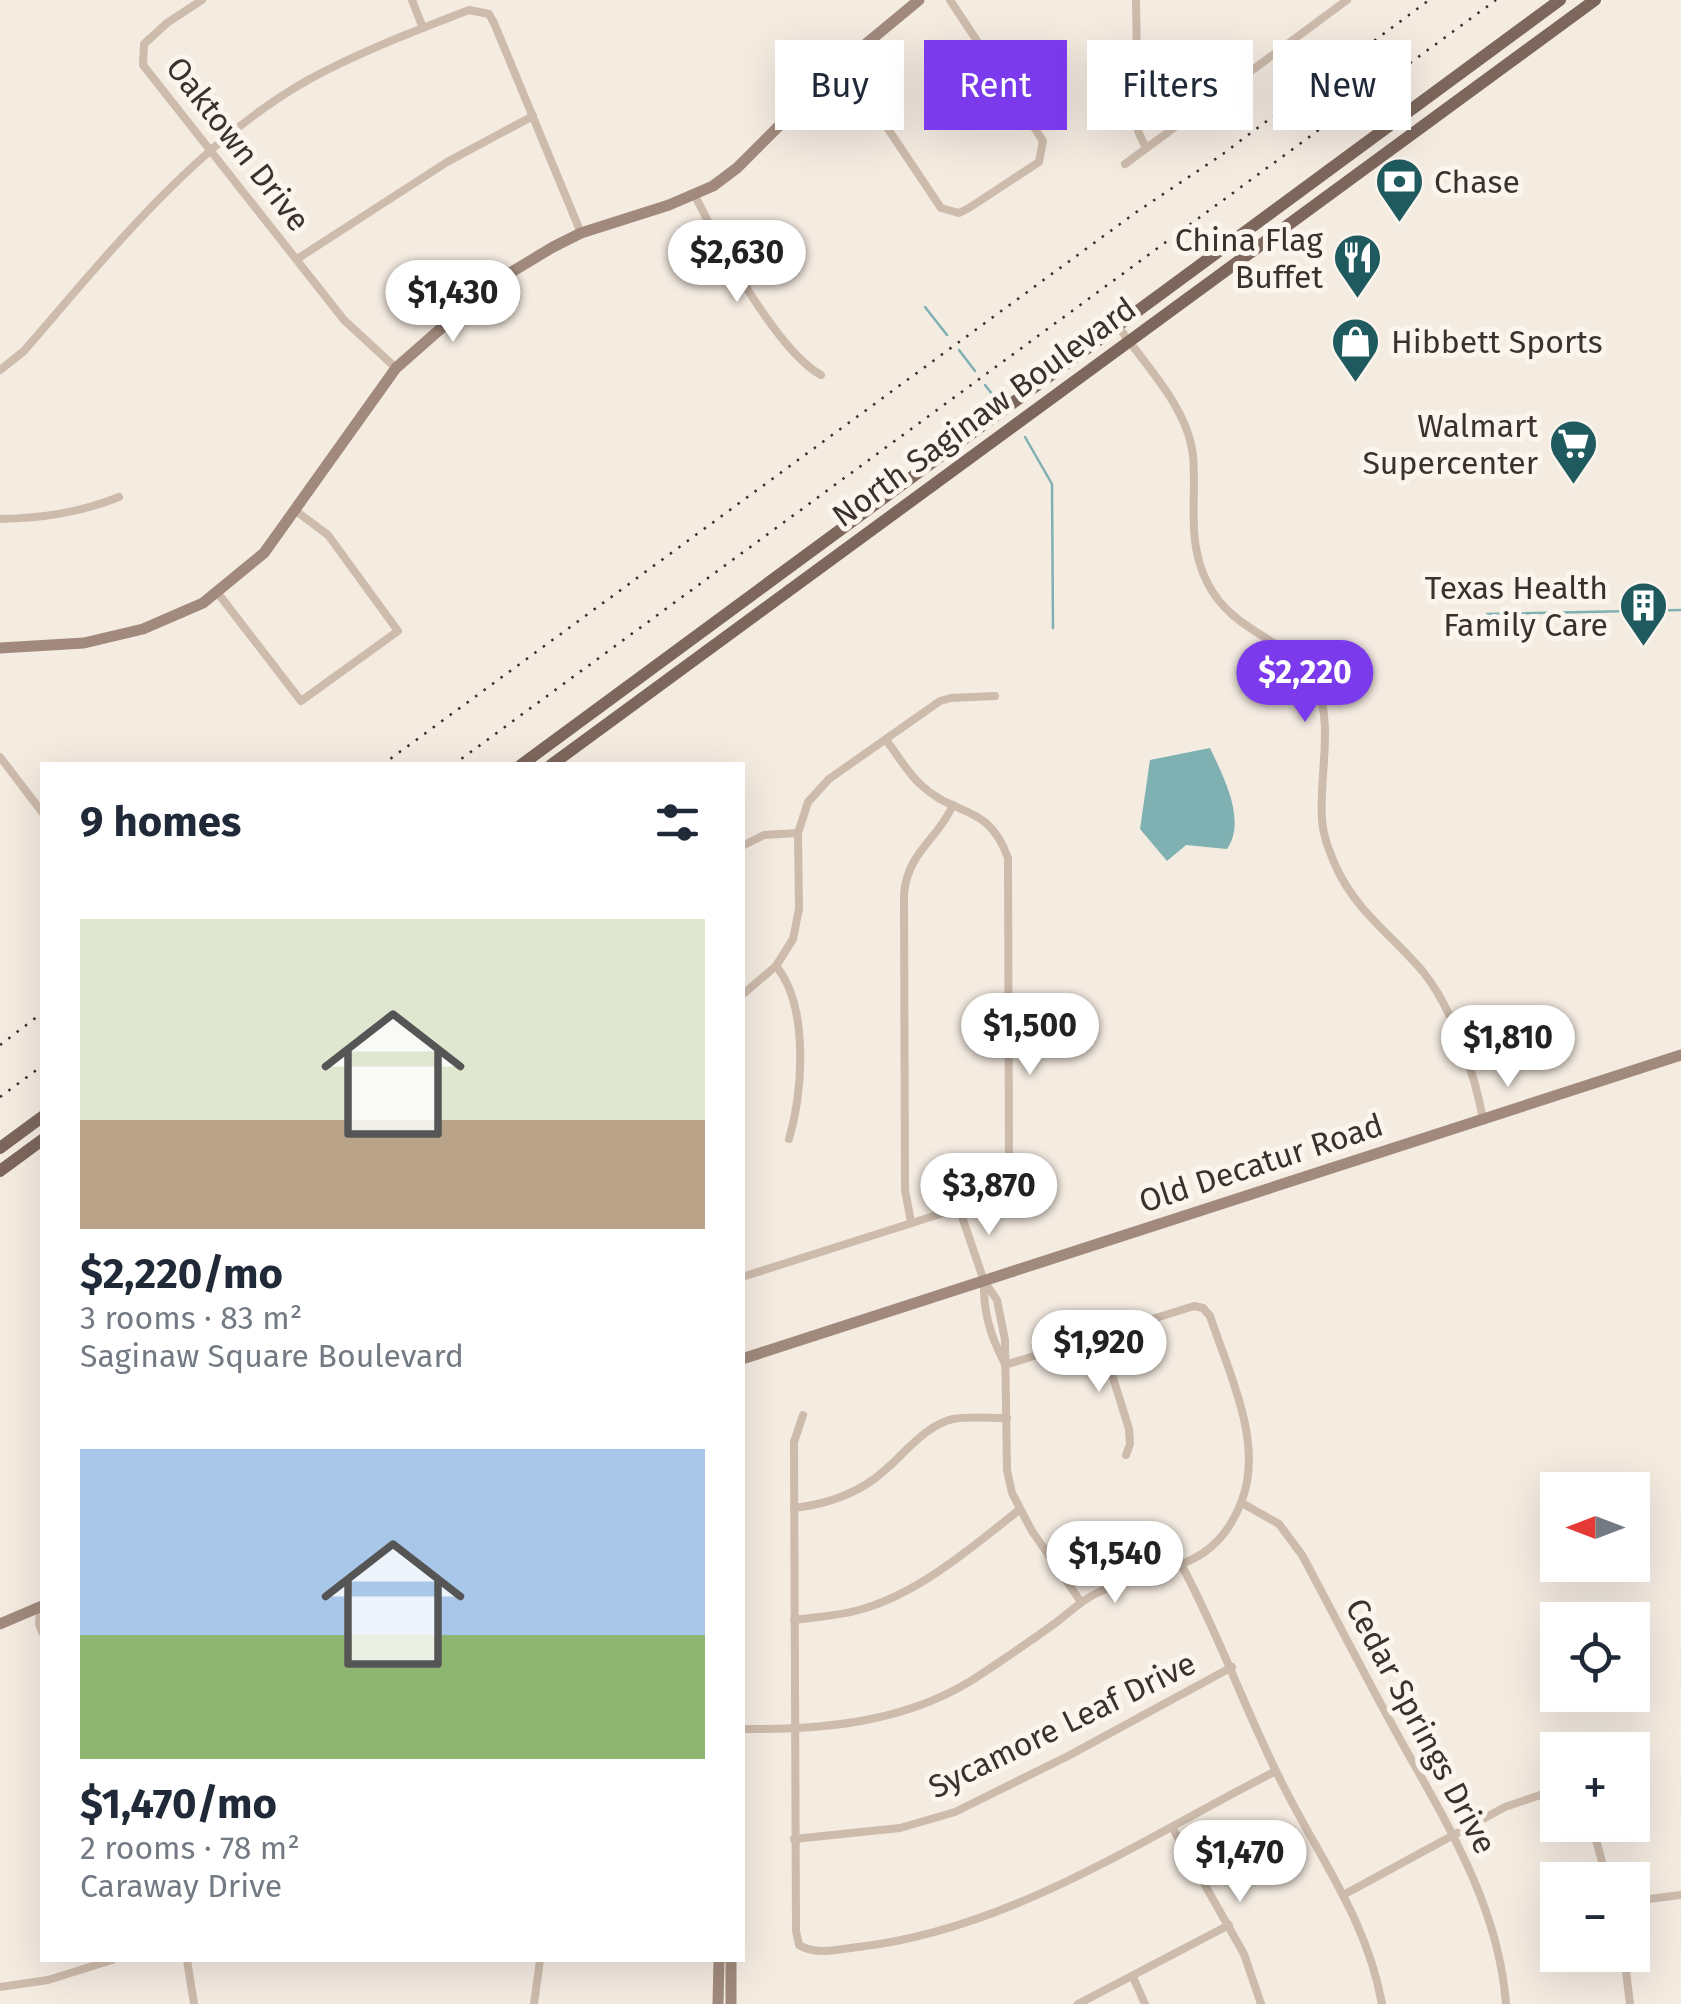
<!DOCTYPE html>
<html lang="en">
<head>
<meta charset="utf-8">
<style>
  :root { --surface:#fff; --page:#f6f6f7; --text:#1f2937; --muted:#747a83; --accent:#7c3aed }
  body { margin:0; font-family:"Fira Sans",sans-serif; background:var(--page); color:var(--text); height:100vh; display:flex; flex-direction:column; font-size:38px; white-space:nowrap }
  * { box-sizing:border-box; margin:0 }
  p { font-size:32px; color:var(--muted) }
  .icon { flex:none; width:55px; height:55px; fill:none; stroke:currentColor; stroke-width:2; stroke-linecap:round; stroke-linejoin:round }
  .map { position:relative; flex:1; overflow:hidden }
  .drawer { position:absolute; left:40px; top:762px; width:705px; height:1200px; display:flex; flex-direction:column; background:var(--surface); border-radius:0px; box-shadow:0 10px 40px #0002 }
  .drawer>* { flex:none }
  .top-card { position:absolute; left:775px; top:40px; width:755px; height:90px; display:flex; gap:20px }
  .needle { width:65px; rotate:270deg }
  .fabs { position:absolute; left:1540px; top:1472px; display:grid; gap:20px }
  .fabs a { display:grid; place-items:center; width:110px; height:110px; border-radius:0px; background:var(--surface); box-shadow:0 10px 40px #0002; font-size:50px }
  .price { position:absolute; translate:-50% -85px; padding:0 22px; border-radius:35px; background:#fff; color:#222; font-size:32px; line-height:65px; filter:drop-shadow(0 2px 5px #0008) }
  .price::after { content:''; position:absolute; left:50%; top:60px; width:30px; height:22px; margin-left:-15px; background:inherit; clip-path:polygon(0 0,100% 0,50% 100%) }
  .price.active { background:var(--accent); color:#fff }
  ul { padding:0; list-style:none }
  li { display:grid; align-content:center; gap:20px; height:530px; padding:0 40px }
  li span { display:grid; place-items:center; height:310px; border-radius:0px; color:#555 }
  li>.icon { margin-inline-start:auto }
  span .icon { width:180px; height:180px; fill:#fffc; stroke-width:1 }
  li b { font-size:42px }
  h2 { display:flex; justify-content:space-between; align-items:center; height:120px; padding:0 40px; font-size:42px }
  .pill { padding:0 35px; border-radius:0px; background:var(--surface); box-shadow:0 10px 40px #0002; font-size:35px; line-height:90px }
  .pill.active { background:var(--accent); color:#fff }
  .map>svg:first-child { display:block }
</style>
</head>
<body>
<div class="map">
<svg width="1681" height="2004" viewBox="0 0 1681 2004">
  <rect width="100%" height="100%" fill="#f4ebe1"/>
  <path fill="#7fb0b2" d="M1210,748C1223,776 1247,820 1227,849L1186,845L1167,861L1140,829L1150,760Z"/>
  <g fill="none" stroke-linecap="round" stroke-linejoin="round">
    <g stroke="#7fb0b2" stroke-width="2.5">
      <polyline points="925,307 947,335"/>
      <polyline points="959,350 975,371"/>
      <polyline points="985,385 996,399"/>
      <polyline points="1025,437 1052,484 1053,628"/>
      <polyline points="1487,614 1681,610"/>
    </g>
    <g stroke="#cdbbac" stroke-width="8">
      <polyline points="202,0 167,23 144,44 143,65 344,320 396,368"/>
      <polyline points="412,0 423,28"/>
      <polyline points="1136,0 1138,131 1146,148"/>
      <polyline points="838,67 878,114 941,208 959,213 969,208 1039,162 1043,141 950,0"/>
      <polyline points="1125,164 1347,0"/>
      <path d="M695,196C718,242 778,352 821,375"/>
      <polyline points="297,259 447,162 533,116"/>
      <path d="M1118,326C1144,364 1188,407 1193,456C1197,500 1186,540 1207,582C1233,636 1297,641 1316,683C1334,725 1319,775 1322,819C1323,837 1330,853 1337,869C1357,912 1395,938 1424,973C1452,1008 1476,1077 1483,1120"/>
      <path d="M0,370L24,351C108,254 195,144 308,80C359,52 415,31 469,10L489,14L494,23L581,233"/>
      <path d="M0,519C42,518 79,513 119,497"/>
      <polyline points="217,592 301,701 398,631 328,535 296,511"/>
      <polyline points="0,757 42,812"/>
      <polyline points="742,846 764,835 798,833"/>
      <path d="M776,966C809,1006 803,1091 789,1139"/>
      <polyline points="742,995 776,966 793,939 799,909 798,833 808,802 829,779 940,701 951,698 995,696"/>
      <polyline points="959,1208 984,1281 997,1300 1005,1340 1007,1470 1012,1493 1032,1531 1081,1602"/>
      <path d="M911,1222L905,1190L904,894C908,851 937,841 953,805"/>
      <path d="M742,1277L959,1208L992,1191L1009,1164L1008,858C988,802 955,818 920,784C907,772 897,754 886,740"/>
      <path d="M984,1281C983,1311 990,1335 1004,1362"/>
      <polyline points="1100,1336 1129,1429 1130,1444 1126,1455"/>
      <path d="M803,1415L794,1442L796,1931L799,1945C817,1956 838,1949 858,1947C1011,1929 1142,1839 1276,1771"/>
      <path d="M1242,1503L1279,1524L1302,1555C1337,1620 1370,1686 1406,1750C1451,1830 1499,1910 1506,2004"/>
      <path d="M794,1508C828,1504 859,1494 885,1470C905,1453 926,1425 953,1419C969,1416 990,1418 1007,1418"/>
      <path d="M1182,1566C1221,1638 1247,1716 1285,1789C1322,1862 1367,1921 1382,2004"/>
      <polyline points="40,1607 39,1624 42,1632"/>
      <path d="M794,1620C814,1617 836,1616 855,1611C916,1596 971,1548 1019,1510"/>
      <path d="M742,1729C826,1730 912,1722 983,1673C1008,1656 1034,1639 1058,1621C1071,1611 1081,1601 1095,1594C1154,1564 1214,1577 1242,1500C1264,1442 1228,1371 1210,1316L1203,1308L1194,1306L1005,1365"/>
      <polyline points="1592,1825 1607,1880"/>
      <polyline points="1172,1827 1244,1954 1261,2004"/>
      <polyline points="794,1839 900,1828 955,1812 1068,1756 1232,1667"/>
      <polyline points="1345,1894 1505,1807 1558,1789"/>
      <polyline points="1632,1901 1681,1895"/>
      <polyline points="1624,1955 1630,2004"/>
      <polyline points="187,1960 194,2004"/>
      <polyline points="1133,1977 1145,2004"/>
      <polyline points="0,1987 48,1980 112,1960"/>
      <polyline points="534,2004 540,1960"/>
      <polyline points="1078,2004 1229,1925"/>
    </g>
    <g stroke="#a18a7d" stroke-width="11">
      <polyline points="0,648 84,643 143,629 203,603 264,553 396,368 454,317 505,276 553,247 581,233 669,205 713,186 737,168 838,67 919,0"/>
      <polyline points="742,1359 1681,1055"/>
      <polyline points="0,1624 42,1606"/>
      <polyline points="731,1960 731,2004"/>
      <polyline points="718,2004 719,1960"/>
    </g>
    <g stroke="#7d675c" stroke-width="12">
      <polyline points="521,765 1560,0"/>
      <polyline points="551,765 1595,0"/>
      <polyline points="0,1148 42,1117"/>
      <polyline points="0,1171 42,1140"/>
    </g>
    <g stroke="#3b302b" stroke-width="2.5" stroke-dasharray="2.5 8" stroke-linecap="butt">
      <polyline points="382,765 1135,213 1220,156 1429,0"/>
      <polyline points="453,765 1496,0"/>
      <polyline points="0,1045 42,1013"/>
      <polyline points="0,1097 42,1066"/>
    </g>
  </g>
  <defs>
    <symbol id="bank-pin" viewBox="-11 -11 22 30"><path d="M0 17L-7.5 6A9.5 9.5 0 1 1 7.5 6Z" fill="#1f5a5e" stroke="#fbf5ee"/><path d="M-6-4H6V4H-6ZM0-2.3a2.3 2.3 0 1 0 0 4.6a2.3 2.3 0 1 0 0-4.6Z" fill="#fff"/></symbol>
    <symbol id="restaurant-pin" viewBox="-11 -11 22 30"><path d="M0 17L-7.5 6A9.5 9.5 0 1 1 7.5 6Z" fill="#1f5a5e" stroke="#fbf5ee"/><path d="M-5-6h1v4h1v-4h1v4h1v-4h1v5L-1.5 .5V6h-2V.5L-5-1ZM5-6V6H3V1.5H1.5Q1.5-4 5-6Z" fill="#fff"/></symbol>
    <symbol id="shop-pin" viewBox="-11 -11 22 30"><path d="M0 17L-7.5 6A9.5 9.5 0 1 1 7.5 6Z" fill="#1f5a5e" stroke="#fbf5ee"/><path d="M-5-2.5h2.3a2.7 3.5 0 0 1 5.4 0H5L5.5 6h-11ZM-1.5-2.5h3a1.5 2.3 0 0 0-3 0Z" fill="#fff"/></symbol>
    <symbol id="supermarket-pin" viewBox="-11 -11 22 30"><path d="M0 17L-7.5 6A9.5 9.5 0 1 1 7.5 6Z" fill="#1f5a5e" stroke="#fbf5ee"/><path d="M-6-5.5h2.5l.6 2H6L4.5 2H-2.5L-4.4-4H-6ZM-1.5 3.2a1.3 1.3 0 1 0 .1 0ZM3 3.2a1.3 1.3 0 1 0 .1 0Z" fill="#fff"/></symbol>
    <symbol id="building-pin" viewBox="-11 -11 22 30"><path d="M0 17L-7.5 6A9.5 9.5 0 1 1 7.5 6Z" fill="#1f5a5e" stroke="#fbf5ee"/><path d="M-4-6H4V6H1V3H-1V6H-4ZM-2.5-4.3h1.7v1.8h-1.7ZM.8-4.3h1.7v1.8H.8ZM-2.5-1h1.7V.8h-1.7ZM.8-1h1.7V.8H.8Z" fill="#fff"/></symbol>
  </defs>
  <g fill-rule="evenodd">
    <use href="#bank-pin" x="1372" y="154" width="55" height="75"/>
    <use href="#restaurant-pin" x="1330" y="230" width="55" height="75"/>
    <use href="#shop-pin" x="1328" y="314" width="55" height="75"/>
    <use href="#supermarket-pin" x="1546" y="416" width="55" height="75"/>
    <use href="#building-pin" x="1616" y="578" width="55" height="75"/>
  </g>
  <g text-anchor="middle" stroke-width="10" stroke-linejoin="round" paint-order="stroke">
    <g font-size="32" fill="#3b302b" stroke="#fbf5ee">
      <text transform="translate(238 144) rotate(52)" y="11">Oaktown Drive</text>
      <text transform="translate(984 412) rotate(-36)" y="11">North Saginaw Boulevard</text>
      <text transform="translate(1261 1163) rotate(-18)" y="11">Old Decatur Road</text>
      <text transform="translate(1062 1725) rotate(-26)" y="11">Sycamore Leaf Drive</text>
      <text transform="translate(1421 1726) rotate(62)" y="11">Cedar Springs Drive</text>
    </g>
    <g font-size="32" fill="#3b302b" stroke="#fbf5ee" text-anchor="end">
      <text x="1434" y="193" text-anchor="start">Chase</text>
      <text x="1323" y="251">China Flag<tspan x="1323" dy="37">Buffet</tspan></text>
      <text x="1391" y="353" text-anchor="start">Hibbett Sports</text>
      <text x="1538" y="437">Walmart<tspan x="1538" dy="37">Supercenter</tspan></text>
      <text x="1608" y="599">Texas Health<tspan x="1608" dy="37">Family Care</tspan></text>
    </g>
  </g>
</svg>
<div class="fabs">
<a><svg class="needle" viewBox="-14 -14 28 28"><path d="M0-13l5 13h-10z" fill="#e53935"/><path d="M0 13l5-13h-10z" fill="#747a83"/></svg></a>
<a><svg class="icon" aria-label="locate" viewBox="0 0 24 24"><circle cx="12" cy="12" r="6"/><path d="M12 2v4M12 18v4M2 12h4M18 12h4"/></svg></a>
<a>+</a>
<a>−</a>
</div>
<b class="price" style="left:737px;top:305px">$2,630</b>
<b class="price" style="left:453px;top:345px">$1,430</b>
<b class="price active" style="left:1305px;top:725px">$2,220</b>
<b class="price" style="left:1030px;top:1078px">$1,500</b>
<b class="price" style="left:1508px;top:1090px">$1,810</b>
<b class="price" style="left:989px;top:1238px">$3,870</b>
<b class="price" style="left:1099px;top:1395px">$1,920</b>
<b class="price" style="left:1115px;top:1606px">$1,540</b>
<b class="price" style="left:1240px;top:1905px">$1,470</b>
<div class="top-card">
<a class="pill">Buy</a>
<a class="pill active">Rent</a>
<a class="pill">Filters</a>
<a class="pill">New</a>
</div>
<section class="drawer">
<h2>9 homes<svg class="icon" aria-label="filters" viewBox="0 0 24 24"><path d="M4 7h16M4 17h16"/><circle cx="9" cy="7" r="2"/><circle cx="15" cy="17" r="2"/></svg></h2>
<ul>
<li><span style="background:linear-gradient(#dfe7d0 65%,#b9a48a 0)"><svg class="icon" aria-label="home" viewBox="0 0 24 24"><path d="M3 11l9-7 9 7M6 9v11h12V9"/></svg></span><div><b>$2,220/mo</b><p>3 rooms · 83 m²</p><p>Saginaw Square Boulevard</p></div></li>
<li><span style="background:linear-gradient(#a9c7e8 60%,#8fb573 0)"><svg class="icon" aria-label="home" viewBox="0 0 24 24"><path d="M3 11l9-7 9 7M6 9v11h12V9"/></svg></span><div><b>$1,470/mo</b><p>2 rooms · 78 m²</p><p>Caraway Drive</p></div></li>
</ul>
</section>
</div>
</body>
</html>
